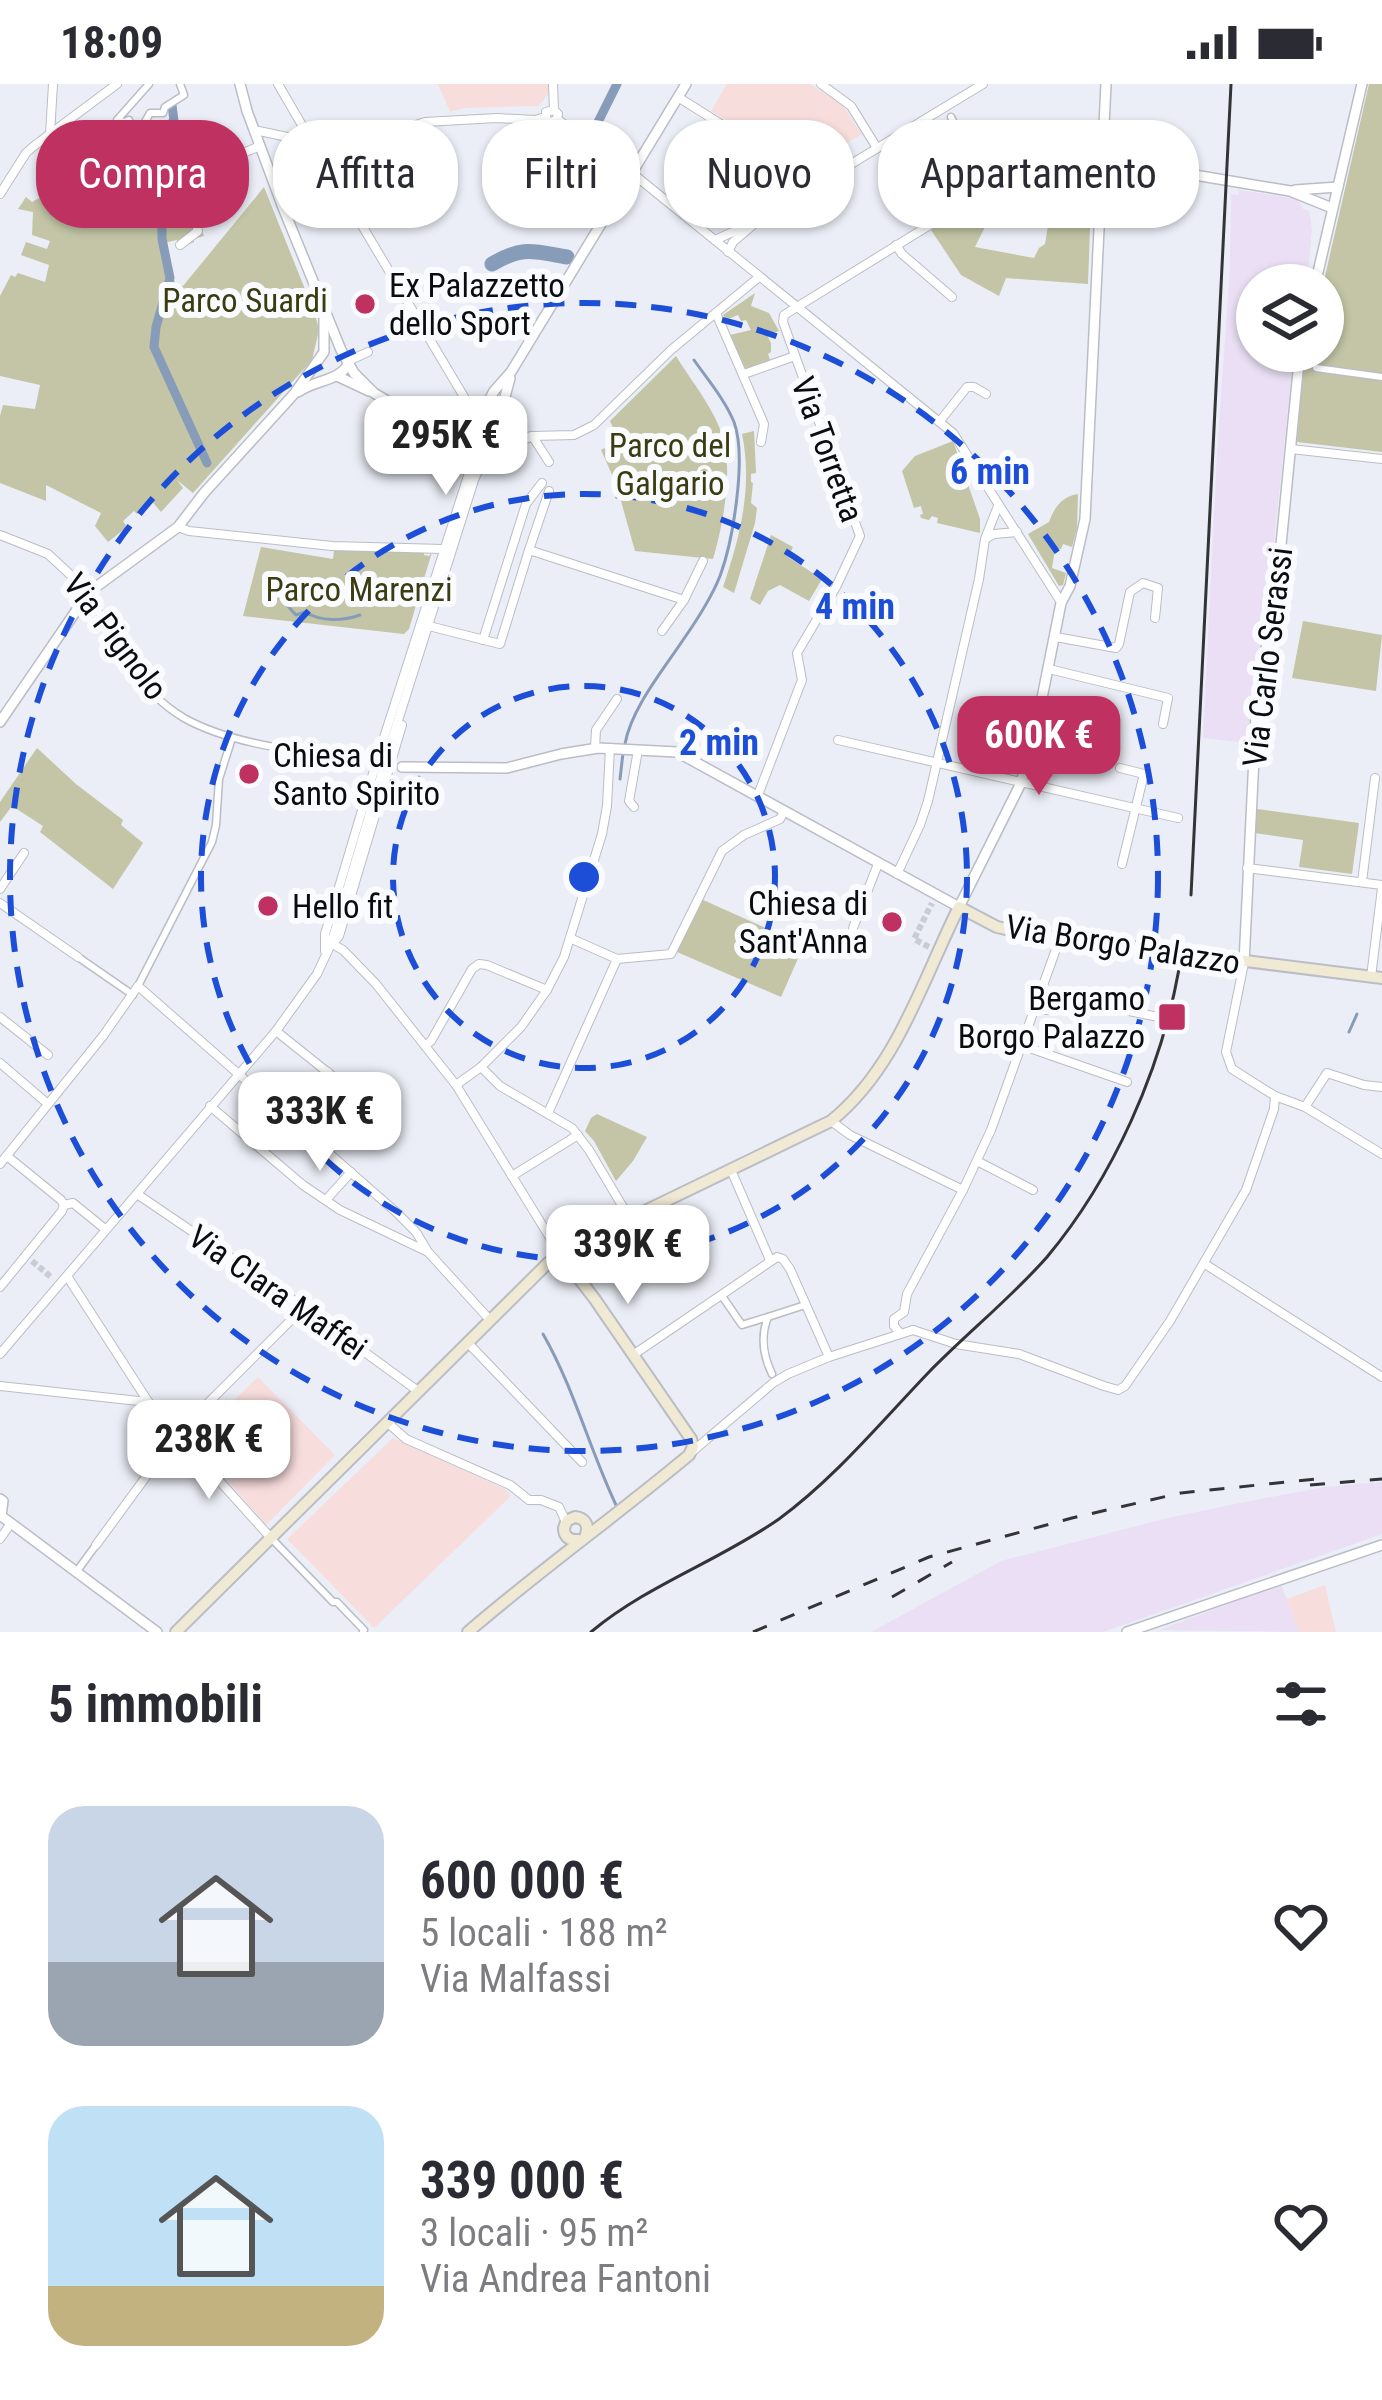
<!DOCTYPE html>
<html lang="it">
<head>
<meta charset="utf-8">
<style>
  :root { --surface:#fff; --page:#f7f7f7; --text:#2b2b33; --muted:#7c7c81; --accent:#bf3160 }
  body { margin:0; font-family:"Roboto Condensed",sans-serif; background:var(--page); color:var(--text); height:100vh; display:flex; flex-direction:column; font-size:45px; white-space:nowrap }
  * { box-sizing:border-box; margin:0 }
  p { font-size:39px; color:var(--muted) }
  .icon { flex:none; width:66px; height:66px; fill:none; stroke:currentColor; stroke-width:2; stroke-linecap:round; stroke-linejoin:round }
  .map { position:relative; height:1548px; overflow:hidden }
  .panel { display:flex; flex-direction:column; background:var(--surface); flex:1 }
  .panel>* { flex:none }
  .hud { position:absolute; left:36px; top:36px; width:1311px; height:108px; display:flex; gap:24px }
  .tools { position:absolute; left:1236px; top:180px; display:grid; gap:24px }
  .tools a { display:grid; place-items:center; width:108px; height:108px; border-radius:50%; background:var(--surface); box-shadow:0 3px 9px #0004; font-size:60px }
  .price { position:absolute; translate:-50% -102px; padding:0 27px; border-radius:24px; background:#fff; color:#222; font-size:39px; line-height:78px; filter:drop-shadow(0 3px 6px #0008) }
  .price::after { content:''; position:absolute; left:50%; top:72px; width:36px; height:27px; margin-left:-18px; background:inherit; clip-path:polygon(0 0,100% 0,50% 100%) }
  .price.current { background:var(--accent); color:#fff }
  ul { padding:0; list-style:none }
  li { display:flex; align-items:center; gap:36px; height:300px; padding:0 48px }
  li span { display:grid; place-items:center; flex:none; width:336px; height:240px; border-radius:36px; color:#555 }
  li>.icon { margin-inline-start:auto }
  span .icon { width:144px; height:144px; fill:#fffc; stroke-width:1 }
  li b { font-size:51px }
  h2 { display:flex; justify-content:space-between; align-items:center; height:144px; padding:0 48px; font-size:51px }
  .chip { padding:0 42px; border-radius:48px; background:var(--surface); box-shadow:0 3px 9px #0004; font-size:42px; line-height:108px }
  .chip.current { background:var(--accent); color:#fff }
  .status { display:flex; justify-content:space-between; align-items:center; height:84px; padding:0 60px; background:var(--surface); direction:ltr }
  .status svg { height:33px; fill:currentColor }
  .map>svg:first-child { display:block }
</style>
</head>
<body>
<div class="status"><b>18:09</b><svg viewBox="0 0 49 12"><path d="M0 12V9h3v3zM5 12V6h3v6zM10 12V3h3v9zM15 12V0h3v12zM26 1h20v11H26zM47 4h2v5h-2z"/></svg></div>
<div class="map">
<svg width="1382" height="1548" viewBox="0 0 1382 1548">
  <rect width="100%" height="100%" fill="#ebeef6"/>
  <g fill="#eadff4">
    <polygon points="1239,106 1297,115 1303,125 1309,127 1312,145 1307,201 1257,201 1257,267 1294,267 1270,494 1248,659 1203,654 1217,370 1230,183 1231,110 1239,111"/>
    <polygon points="1382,1398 1382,1450 1103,1548 871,1548 1001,1477 1168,1434 1255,1416 1325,1403"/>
    <polygon points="1281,1500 1299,1548 1159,1546"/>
  </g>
  <g fill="#f8dddd">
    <polygon points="438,0 550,0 551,7 538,22 465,24 450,28"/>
    <polygon points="727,0 810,0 842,21 862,50 789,94 775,71 779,63 768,57 765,60 711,27"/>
    <polygon points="726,46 763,70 782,99 741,124 734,113 698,91"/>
    <polygon points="258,1293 335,1371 266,1441 193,1356"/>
    <polygon points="393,1354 505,1405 511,1412 374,1544 287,1455"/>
    <polygon points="1325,1501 1336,1548 1299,1548 1287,1515"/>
  </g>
  <g fill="#c3c5a6">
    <polygon points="1369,0 1382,0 1382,368 1297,358 1303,287 1308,267 1323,267 1323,201"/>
    <path d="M118,46C134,53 139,61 142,79L129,83L137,107L165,99L174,123L186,119L193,124L204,152L194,155V158L179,165L177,156L164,159L175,199L183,202L264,103L315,230L319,246L312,276L193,409L177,396L183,404L161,428L150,415L137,430L134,427L123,437L127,443L108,458L95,442L101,429L46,401V417L0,399V332L3,321L35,325L40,301L0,292V212L11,191L15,193L18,189L45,198L49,181L21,171L26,158L47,165L50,157L32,151L33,128L18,125L26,113L32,118L111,74L102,60Z"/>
    <path d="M1083,111H1088L1091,116L1088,200L1006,194L999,212L961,191L931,146C951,134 970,118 994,125L975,163L1034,174L1039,164L1045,160L1050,129H1056L1057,118Z"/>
    <polygon points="755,209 751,222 769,229 779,247 767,251 771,259 771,268 768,270 771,278 746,286 730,251 751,246 746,236 741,237 738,231 726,236 723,231"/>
    <path d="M676,272C691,297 715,325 723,354C733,388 723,441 713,475L635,467L621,417L623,415L601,366L619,357L610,337Z"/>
    <path d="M754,347L756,389L751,390V398L753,399L751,419L757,424L755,439L734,509L723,503C740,453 753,403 742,350Z"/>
    <polygon points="953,357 980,435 980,449 937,439 938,434 932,432 929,436 921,434 920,431 923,430 921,422 914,424 902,387 915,372"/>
    <path d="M1078,410L1077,444L1072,463L1063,460L1061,465H1055L1052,484L1066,489L1063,501L1059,502L1028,450L1049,438C1054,424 1062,412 1078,410Z"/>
    <polygon points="771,451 793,463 788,473 822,495 809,517 780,501 768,507 760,521 750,515"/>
    <polygon points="261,463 333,475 334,466 424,468 424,471 429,472 432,468 409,545 404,550 243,532"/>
    <polygon points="1303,537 1382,551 1376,607 1292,594"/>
    <polygon points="37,664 76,700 123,736 121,741 143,759 113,805 40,748 43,742 12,722 0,738 0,718"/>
    <polygon points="1257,725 1359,739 1352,790 1299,783 1303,756 1254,749"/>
    <polygon points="701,815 804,861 781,913 677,868"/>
    <polygon points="597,1030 647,1053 633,1077 616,1097 594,1057 585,1047 591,1034"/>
  </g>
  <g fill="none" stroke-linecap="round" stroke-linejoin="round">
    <g stroke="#879cb9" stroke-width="3">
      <polyline points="263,498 270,503"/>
      <path d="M267,506L281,508L286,520L296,531L305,528C321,538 343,537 360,531"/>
      <polyline points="385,515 393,518"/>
      <path d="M625,660C631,625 663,586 683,556C697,536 711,515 720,492C733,457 747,373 734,338C725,316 708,296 694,276"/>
      <polyline points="620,695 623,669"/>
      <polyline points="1349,948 1357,930"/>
      <path d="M543,1250C574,1304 589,1364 616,1421"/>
    </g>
    <g stroke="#879cb9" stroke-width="9">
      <polyline points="172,21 174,37 155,51 161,64 162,155 170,194 156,243 154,263 207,379"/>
      <polyline points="593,48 617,0"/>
    </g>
    <path stroke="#879cb9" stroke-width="15" d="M492,180C523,162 532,167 567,173"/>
    <g stroke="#c9ccd3" stroke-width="6" stroke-dasharray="6 3" stroke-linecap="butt">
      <polyline points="929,863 914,855 932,819"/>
      <polyline points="32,1177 51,1193"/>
    </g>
    <defs>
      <g id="pedestrian">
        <polyline points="149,0 117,36 124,38 129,36 131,42 141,45 153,66 157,64 145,38 150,29 163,29 165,23 184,11 180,0"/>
        <polyline points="951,33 956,43 968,106"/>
        <polyline points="1316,284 1382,293"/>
        <path d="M89,508C111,555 138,607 184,634C235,663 316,669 374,679"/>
        <polyline points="78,873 133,911"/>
        <polyline points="138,902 212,758 216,741 219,695 232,654"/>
        <path d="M722,1212L742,1241L768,1233C760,1253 763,1271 772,1290"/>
        <polyline points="768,1233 805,1221"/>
        <polyline points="271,1454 333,1518 337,1518 364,1546 363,1548"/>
        <polyline points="77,1487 96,1461"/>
      </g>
      <g id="minor">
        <polyline points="278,0 303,43 306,57 320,71 476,333"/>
        <polyline points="553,0 554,26"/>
        <polyline points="821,0 851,22 877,64"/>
        <polyline points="678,13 765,68 795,114"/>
        <polyline points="557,35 558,30 554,26 546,28 546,36 552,38 557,35 632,89 953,349 1061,518"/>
        <polyline points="254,46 306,57"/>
        <polyline points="50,50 53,0"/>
        <polyline points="320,71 425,38 497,34 535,36 545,33"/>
        <polyline points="0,110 26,69 34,62 117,0"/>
        <polyline points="354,128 382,113"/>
        <polyline points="715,156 759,136 983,0"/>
        <polyline points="180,161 198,147 182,95 260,62"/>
        <polyline points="896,161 902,170 952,213"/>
        <polyline points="728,168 733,158 753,141"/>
        <polyline points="716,229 764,340 761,358"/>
        <polyline points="348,277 368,268"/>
        <polyline points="744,290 795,272"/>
        <polyline points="940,337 967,303 974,303 986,310"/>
        <polyline points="496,349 507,357 532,352 574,351 594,341 671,266 759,193"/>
        <polyline points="533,353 549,378"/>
        <polyline points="1291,365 1382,375"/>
        <polyline points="178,443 189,447 332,462 443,465"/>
        <polyline points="0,451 48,470 89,508"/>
        <polyline points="987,454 994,450 1017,448"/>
        <polyline points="529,466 549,407"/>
        <polyline points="429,542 500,560 529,466 684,516"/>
        <polyline points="662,547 684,516 703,477"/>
        <polyline points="1056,553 1116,564 1119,560 1130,508 1143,499 1158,504 1155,534"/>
        <polyline points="483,556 526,420 542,399"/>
        <polyline points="1049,585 1168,614 1163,640"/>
        <polyline points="838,656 1178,734"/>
        <polyline points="595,664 596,646 617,615"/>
        <polyline points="1120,684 1144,690 1122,780"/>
        <polyline points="758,711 802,596 797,569 836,503 860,452 783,238 784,231 967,118 1061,112 1102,97"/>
        <polyline points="634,723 629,717 638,666"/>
        <polyline points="1247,784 1382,801"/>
        <polyline points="897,790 920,741 928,717 979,495 985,455 998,422"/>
        <polyline points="1362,798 1375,694"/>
        <polyline points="0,805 24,769"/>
        <polyline points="0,819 78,873"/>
        <polyline points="853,844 878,780"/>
        <polyline points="572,855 617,875 671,870 722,767 744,751 780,735 784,727"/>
        <polyline points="331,859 343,866 376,900 456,1001 560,1170"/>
        <polyline points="332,860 339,852 402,641"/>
        <path d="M325,867V850L381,663L468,392C488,365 506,366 532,352"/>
        <polyline points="1244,879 1226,968 1232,985 1275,1012 1305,1023 1382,1070"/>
        <polyline points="1371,893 1382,804"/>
        <polyline points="1034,926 1124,926 1163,934"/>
        <polyline points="0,933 48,971"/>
        <polyline points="276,947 356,1011"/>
        <polyline points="1021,961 1127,998"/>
        <polyline points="425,962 431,957 472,885 479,880 487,881 547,906"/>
        <polyline points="0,979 48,1020"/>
        <polyline points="481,983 500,1002 572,1044 589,1066 630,1135"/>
        <polyline points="456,1001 481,983 521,943 547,906 564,873 602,750 607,722 610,664"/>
        <polyline points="210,1022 303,1101 340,1126 428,1168 490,1236"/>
        <polyline points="1305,1023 1327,989 1364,1001 1382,1003"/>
        <polyline points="548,1029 617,875"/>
        <polyline points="289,1035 328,988"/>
        <polyline points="831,1037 850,1051 963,1106"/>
        <polyline points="7,1072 61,1116 64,1121 73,1119 105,1145"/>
        <polyline points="977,1077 1033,1106"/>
        <polyline points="0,1080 103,952 138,902 396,1128 416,1148 428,1168"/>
        <polyline points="731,1086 770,1176"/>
        <polyline points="512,1092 578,1051"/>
        <polyline points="137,1110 293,1216 418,1307"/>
        <polyline points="326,1116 351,1088"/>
        <polyline points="1205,1180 1382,1293"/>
        <polyline points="67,1192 149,1319 271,1454"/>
        <polyline points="0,1203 62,1127 64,1121"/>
        <polyline points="913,1246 956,1260 1019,1270 1104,1302 1118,1306 1125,1302 1170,1237 1246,1106 1274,1025 1275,1012"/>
        <polyline points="900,1249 894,1242 894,1235 904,1228 907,1210 963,1106 991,1046 1060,854"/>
        <polyline points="468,1259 582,1378"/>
        <polyline points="0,1270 276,947 317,890 331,860 389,665 474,396 491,357 502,363"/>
        <polyline points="633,1271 777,1173 783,1175 790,1185 829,1273"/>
        <polyline points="0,1302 148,1318"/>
        <polyline points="387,1338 406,1355 510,1401 529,1416 541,1416 559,1423 566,1438"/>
        <polyline points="693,1367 773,1299 788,1290 829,1273 913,1246"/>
        <polyline points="0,1455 11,1439"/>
        <polyline points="96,1461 178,1349 303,1224"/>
      </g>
      <g id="tertiary">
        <polyline points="240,0 247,27 282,121 341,266 354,289 374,309 424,339 471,348"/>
        <polyline points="1102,97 1132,85 1171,87 1290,107 1332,124"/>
        <polyline points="1295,106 1338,103"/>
        <polyline points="1315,201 1362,0"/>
        <polyline points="337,292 369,307"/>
        <path d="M298,308C314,296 340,297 348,280"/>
        <polyline points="481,331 494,307 511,288 686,0"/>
        <polyline points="473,337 471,348 478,357 486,359 494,355 510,294"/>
        <polyline points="0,638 89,508 178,443 204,409 294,310 324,268 324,226"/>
        <polyline points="402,683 507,684 561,670 598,664 677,668 959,823 1021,699 1040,624 1061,519 1070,502 1085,435 1106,0"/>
        <polyline points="1244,879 1256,632 1279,481 1300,267"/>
        <polyline points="0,1415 3,1417 1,1432"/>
        <polyline points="0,1431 157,1548"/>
        <polyline points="1127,1548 1382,1461"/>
      </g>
      <g id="secondary">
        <polyline points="581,1158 578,1180 582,1194"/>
        <path d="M578,1456C565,1457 560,1446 568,1436L575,1433C585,1434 589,1441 586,1450"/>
        <path d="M176,1548L548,1179L581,1158L831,1037C897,984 922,897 959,823L997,843L1028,850L1382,894"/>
        <path d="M468,1548C540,1486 616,1432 689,1371L693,1363L691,1355L594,1214L560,1170"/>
      </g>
    </defs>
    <use href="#pedestrian" stroke="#babdc5" stroke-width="9"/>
    <use href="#minor" stroke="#babdc5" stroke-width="10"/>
    <use href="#tertiary" stroke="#babdc5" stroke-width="12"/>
    <use href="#secondary" stroke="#babdc5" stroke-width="14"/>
    <use href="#pedestrian" stroke="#fff" stroke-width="6"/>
    <use href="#minor" stroke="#fff" stroke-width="8"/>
    <use href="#tertiary" stroke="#fff" stroke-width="9"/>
    <use href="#secondary" stroke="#f0ead4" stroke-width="10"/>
    <g stroke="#333437" stroke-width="3">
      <polyline points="1191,811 1231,0"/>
      <path d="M591,1548C647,1501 719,1477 779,1435C835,1394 881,1338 929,1288C967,1249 1011,1214 1047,1173C1113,1094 1161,986 1179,885"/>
    </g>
    <g stroke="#333437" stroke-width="3" stroke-dasharray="15 15" stroke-linecap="butt">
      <polyline points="1310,1401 1382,1395"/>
      <polyline points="892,1513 952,1478"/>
      <polyline points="753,1548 929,1473 1072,1434 1181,1409 1325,1394"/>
    </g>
  </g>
  <g fill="none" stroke="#1d4ed8" stroke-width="6" stroke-dasharray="21 15">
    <circle cx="584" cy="793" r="191"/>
    <circle cx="584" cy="793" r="383"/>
    <circle cx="584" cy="793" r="574"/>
  </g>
  <g fill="#bf3160" stroke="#fafbff" stroke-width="4.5">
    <circle cx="365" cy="220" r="12"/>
    <circle cx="249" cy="690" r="12"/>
    <circle cx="268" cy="822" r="12"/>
    <circle cx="892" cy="838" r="12"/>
    <rect x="1157" y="918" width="30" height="30" rx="6"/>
  </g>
  <g text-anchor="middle" stroke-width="12" stroke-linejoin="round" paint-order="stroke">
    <g font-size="33" fill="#0b0c0e" stroke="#fafbff" text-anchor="start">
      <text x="389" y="213">Ex Palazzetto<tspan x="389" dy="38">dello Sport</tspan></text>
      <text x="273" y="683">Chiesa di<tspan x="273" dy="38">Santo Spirito</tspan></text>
      <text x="868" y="831" text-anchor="end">Chiesa di<tspan x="868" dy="38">Sant'Anna</tspan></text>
      <text x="292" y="834">Hello fit</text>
      <text x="1145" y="926" text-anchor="end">Bergamo<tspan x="1145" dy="38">Borgo Palazzo</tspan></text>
    </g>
    <g font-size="33" fill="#3b3c10" stroke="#fafbff">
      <text x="245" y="228">Parco Suardi</text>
      <text x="670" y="373">Parco del<tspan x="670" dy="38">Galgario</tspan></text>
      <text x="359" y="517">Parco Marenzi</text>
    </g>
    <g font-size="33" fill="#0b0c0e" stroke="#fafbff">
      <text transform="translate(828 365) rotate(70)" y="12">Via Torretta</text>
      <text transform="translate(116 552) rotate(53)" y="12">Via Pignolo</text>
      <text transform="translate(1267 573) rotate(-83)" y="12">Via Carlo Serassi</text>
      <text transform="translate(1123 860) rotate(9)" y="12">Via Borgo Palazzo</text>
      <text transform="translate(278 1208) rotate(35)" y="12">Via Clara Maffei</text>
    </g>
  </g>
  <circle cx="584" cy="793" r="18" fill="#1d4ed8" stroke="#fafbff" stroke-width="6"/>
  <g font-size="36" text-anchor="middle" font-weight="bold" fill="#1d4ed8" stroke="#fafbff" stroke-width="12" stroke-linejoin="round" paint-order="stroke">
    <text x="990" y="400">6 min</text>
    <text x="855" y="535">4 min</text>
    <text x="719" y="671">2 min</text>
  </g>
</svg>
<div class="tools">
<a><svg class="icon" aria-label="layers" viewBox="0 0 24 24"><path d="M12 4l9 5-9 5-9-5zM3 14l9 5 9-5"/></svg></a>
</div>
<b class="price" style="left:446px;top:414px">295K €</b>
<b class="price current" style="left:1039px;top:714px">600K €</b>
<b class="price" style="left:320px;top:1090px">333K €</b>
<b class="price" style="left:628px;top:1223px">339K €</b>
<b class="price" style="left:209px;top:1418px">238K €</b>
<div class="hud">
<a class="chip current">Compra</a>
<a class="chip">Affitta</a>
<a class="chip">Filtri</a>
<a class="chip">Nuovo</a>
<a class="chip">Appartamento</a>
</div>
</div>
<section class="panel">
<h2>5 immobili<svg class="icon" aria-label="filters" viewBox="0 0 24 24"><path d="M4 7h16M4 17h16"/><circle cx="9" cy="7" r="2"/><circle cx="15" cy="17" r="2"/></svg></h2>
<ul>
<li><span style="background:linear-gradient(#c9d6e8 65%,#9aa5b1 0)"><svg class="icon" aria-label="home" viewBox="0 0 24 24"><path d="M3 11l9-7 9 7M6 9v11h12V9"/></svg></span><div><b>600 000 €</b><p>5 locali · 188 m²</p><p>Via Malfassi</p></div><svg class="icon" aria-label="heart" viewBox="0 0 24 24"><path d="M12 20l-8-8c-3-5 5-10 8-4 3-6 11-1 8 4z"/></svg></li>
<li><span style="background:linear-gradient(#bfe0f5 75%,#c2b280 0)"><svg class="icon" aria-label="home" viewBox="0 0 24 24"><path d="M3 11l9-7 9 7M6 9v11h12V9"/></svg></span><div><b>339 000 €</b><p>3 locali · 95 m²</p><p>Via Andrea Fantoni</p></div><svg class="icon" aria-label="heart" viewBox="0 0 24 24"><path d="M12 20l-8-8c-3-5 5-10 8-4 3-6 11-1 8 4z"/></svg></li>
</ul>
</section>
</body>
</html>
